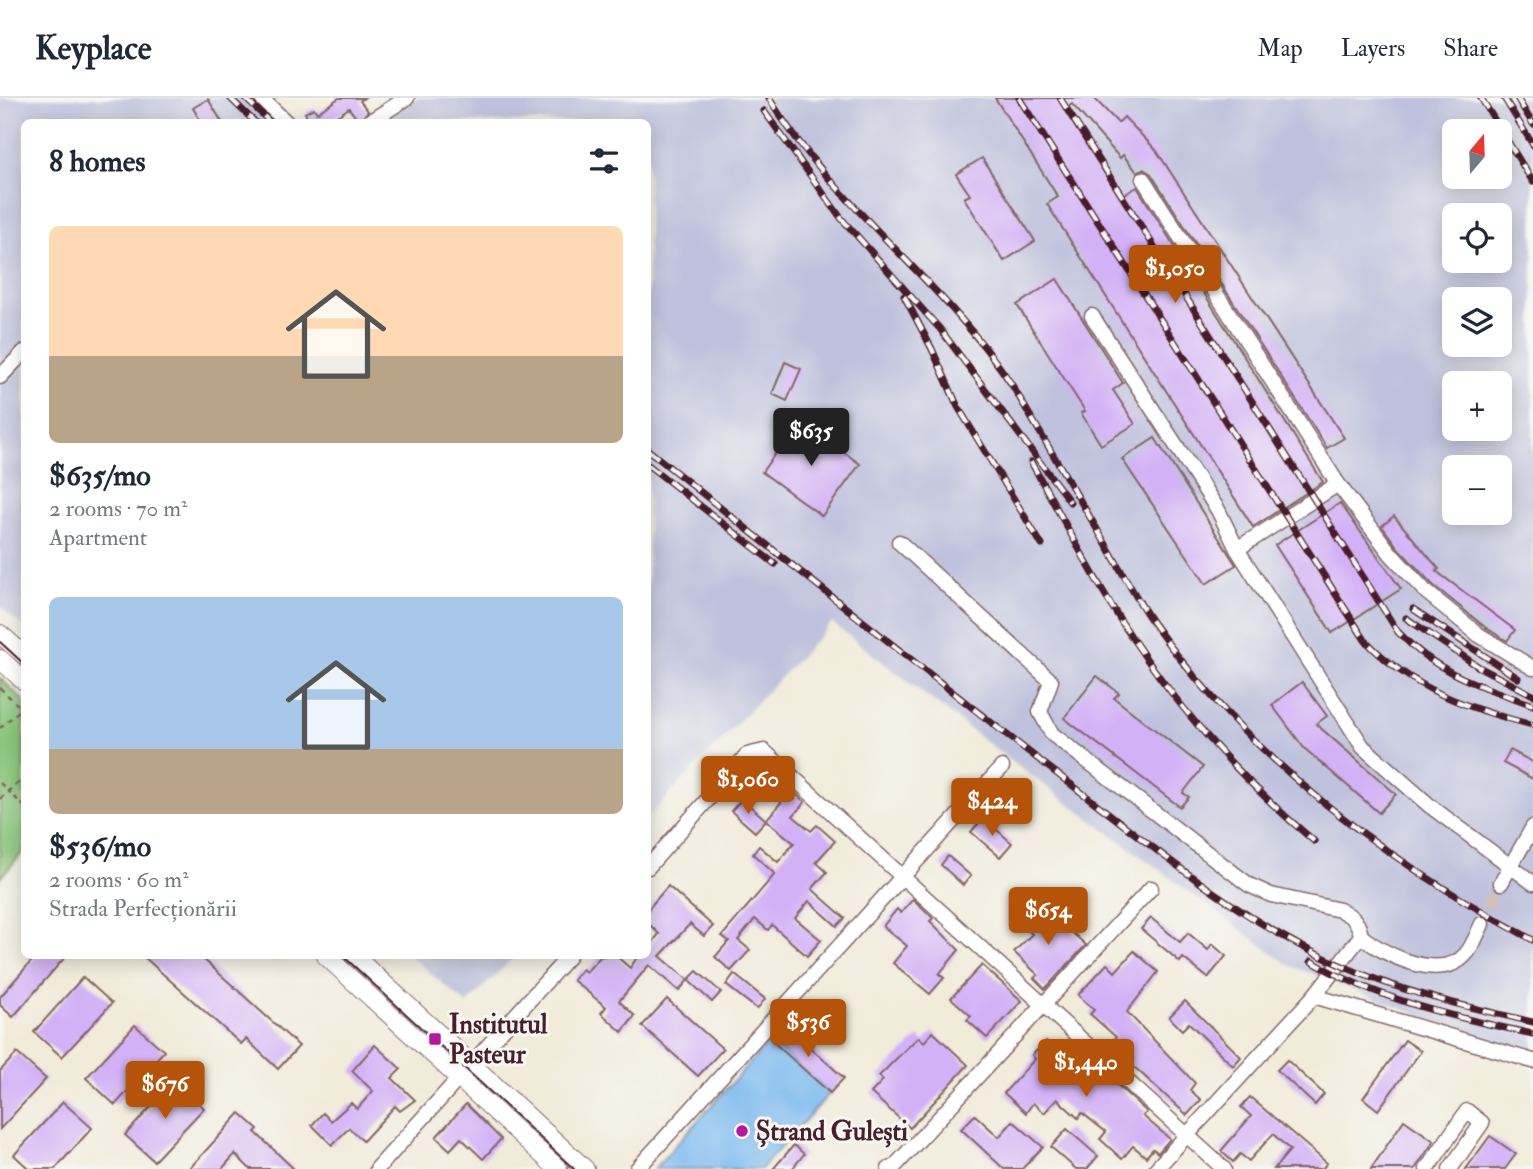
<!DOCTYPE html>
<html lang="en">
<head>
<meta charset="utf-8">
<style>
  :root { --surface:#fff; --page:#f2f2f3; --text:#1f2937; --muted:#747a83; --line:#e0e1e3; --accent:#b45309 }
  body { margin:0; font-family:"IM FELL Double Pica",serif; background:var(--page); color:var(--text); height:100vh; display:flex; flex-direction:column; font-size:26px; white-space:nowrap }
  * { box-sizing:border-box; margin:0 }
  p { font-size:23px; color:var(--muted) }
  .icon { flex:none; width:38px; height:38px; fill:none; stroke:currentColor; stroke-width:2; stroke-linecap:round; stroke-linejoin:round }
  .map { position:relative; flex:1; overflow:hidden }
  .panel { position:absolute; left:21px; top:21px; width:630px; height:840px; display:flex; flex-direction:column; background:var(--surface); border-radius:10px; box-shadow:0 4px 18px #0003 }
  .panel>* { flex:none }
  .needle { width:46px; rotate:19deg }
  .tools { position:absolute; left:1442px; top:21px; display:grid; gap:14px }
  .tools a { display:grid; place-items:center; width:70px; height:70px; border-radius:10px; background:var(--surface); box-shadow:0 4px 18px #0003; font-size:35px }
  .price { position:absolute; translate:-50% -60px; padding:0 16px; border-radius:7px; background:var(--accent); color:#fff; font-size:23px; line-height:46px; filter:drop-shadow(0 2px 4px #0008) }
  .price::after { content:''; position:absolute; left:50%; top:42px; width:21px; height:16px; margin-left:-10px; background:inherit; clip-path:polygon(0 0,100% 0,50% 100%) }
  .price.on { background:#222; color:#fff }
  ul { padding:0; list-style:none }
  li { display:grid; align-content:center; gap:14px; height:371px; padding:0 28px }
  li span { display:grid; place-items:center; height:217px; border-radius:10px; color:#555 }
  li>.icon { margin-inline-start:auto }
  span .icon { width:126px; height:126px; fill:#fffc; stroke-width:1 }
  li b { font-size:30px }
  h2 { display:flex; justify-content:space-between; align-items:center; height:84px; padding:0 28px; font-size:30px }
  header { display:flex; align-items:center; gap:42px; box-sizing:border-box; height:98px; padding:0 35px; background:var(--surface); border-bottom:2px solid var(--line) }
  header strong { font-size:33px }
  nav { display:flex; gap:38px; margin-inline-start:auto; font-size:24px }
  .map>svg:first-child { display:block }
</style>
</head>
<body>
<header>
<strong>Keyplace</strong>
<nav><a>Map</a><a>Layers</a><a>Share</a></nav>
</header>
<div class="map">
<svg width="1533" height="1071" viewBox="0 0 1533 1071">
  <rect width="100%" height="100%" fill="#f6f6f2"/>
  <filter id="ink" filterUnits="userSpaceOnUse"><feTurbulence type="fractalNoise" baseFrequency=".0143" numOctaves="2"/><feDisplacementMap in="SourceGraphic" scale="14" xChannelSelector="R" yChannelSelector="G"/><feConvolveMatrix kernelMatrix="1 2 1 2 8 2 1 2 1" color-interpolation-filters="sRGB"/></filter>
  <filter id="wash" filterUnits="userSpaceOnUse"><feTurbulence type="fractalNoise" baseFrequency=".00686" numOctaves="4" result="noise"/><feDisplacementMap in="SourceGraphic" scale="28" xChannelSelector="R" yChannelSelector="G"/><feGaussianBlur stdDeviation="1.57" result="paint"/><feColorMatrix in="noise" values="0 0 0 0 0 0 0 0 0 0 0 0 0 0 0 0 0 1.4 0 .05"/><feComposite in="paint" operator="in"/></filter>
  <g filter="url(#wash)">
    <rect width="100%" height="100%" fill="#f1ebda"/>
    <g fill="#bfc2dd" fill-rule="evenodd">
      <polygon points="0,0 257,0 282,24 24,24 24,529 0,508"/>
      <path d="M417,0H1533V955L1471,937L1289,867L1014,665L832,525L648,719V24H381ZM1454,33H1500V79H1454ZM1454,117H1500V163H1454ZM1454,201H1500V247H1454ZM1454,285H1500V331H1454ZM1454,369H1500V415H1454Z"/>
      <polygon points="410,858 515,858 467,906"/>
    </g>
    <polygon fill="#8ac67b" stroke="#6a7253" stroke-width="2" points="0,580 24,603 24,753 0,780"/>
    <polygon fill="#7bbaef" stroke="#626c8d" stroke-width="2" points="771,942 830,995 761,1071 654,1071"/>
    <g id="blocks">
      <g fill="#d3b1f6">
        <polygon points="339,0 364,0 360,3 368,13 359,24 349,10 328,24 303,24 308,21 305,15 314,10 317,15"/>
        <polygon points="995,0 1094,0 1118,25 1124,19 1156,52 1344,340 1327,350 1151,76 1143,71 1137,74 1123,57 1120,60 1072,6 1064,12 1120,99 1137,89 1323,384 1253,429 1047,106 1058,99"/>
        <polygon points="208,1 222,24 201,24 193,10"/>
        <polygon points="982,60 1035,143 1004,163 964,100 970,97 956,76"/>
        <polygon points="1057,181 1123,285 1113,292 1135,326 1101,347 1081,315 1085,313 1017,207"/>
        <polygon points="785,264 801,271 787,303 772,296"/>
        <polygon points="799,322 860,366 822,418 762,374"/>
        <polygon points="1155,340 1236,467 1206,486 1122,361"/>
        <polygon points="1340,405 1401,491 1332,535 1275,447"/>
        <polygon points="1394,418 1439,471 1436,473 1515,532 1507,543 1485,529 1432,486 1398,450 1382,428"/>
        <polygon points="1097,578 1119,595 1114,600 1203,669 1183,695 1189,699 1180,709 1064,620"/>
        <polygon points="1302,584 1327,618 1316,626 1396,696 1379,715 1304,650 1272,607"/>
        <polygon points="1510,652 1533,664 1533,681 1503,665"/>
        <polygon points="773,676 805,704 793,718 811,733 817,727 835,743 816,764 827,774 812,791 845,820 837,828 809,803 795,820 821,842 807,858 772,827 768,832 755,821 738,842 750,852 731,873 715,859 729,843 722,838 775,776 753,756 759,748 778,764 794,745 766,722 783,702 764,686"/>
        <polygon points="1016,686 1030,697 1020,709 1006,698"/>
        <polygon points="742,701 766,722 755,734 731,713"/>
        <polygon points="983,720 1012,745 1000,759 971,734"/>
        <polygon points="948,758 971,778 963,787 941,767"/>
        <polygon points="668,788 713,828 704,838 690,826 660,858 688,882 679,893 649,867 619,903 635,918 622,934 601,915 606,909 573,882 582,871 586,874 601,858 616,858 630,870 638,858 648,858 648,850 659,836 648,825 648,811"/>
        <polygon points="913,801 933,820 930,823 959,852 939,876 944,880 930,896 893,865 907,848 883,828 897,811 901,815"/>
        <polygon points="1042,807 1086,847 1045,891 1034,880 1038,877 1014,854 1032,836 1023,828"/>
        <polygon points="1151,820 1180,844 1188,835 1208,852 1212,846 1226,858 1208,880 1183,860 1180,864 1141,831"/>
        <polygon points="1134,853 1158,874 1127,914 1195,985 1190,992 1201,1002 1187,1017 1120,956 1111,944 1116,939 1090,916 1094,912 1078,897 1107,866 1115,874"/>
        <polygon points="36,858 66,858 13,919 0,907 0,899"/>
        <polygon points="143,858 200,858 299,948 278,971 246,941 241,946"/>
        <polygon points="982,867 1022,903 987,940 967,922 971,918 951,900"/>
        <polygon points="697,873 721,894 712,904 688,882"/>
        <polygon points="734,876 765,901 757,911 726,887"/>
        <polygon points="83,879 112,905 62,959 34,934"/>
        <polygon points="667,901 723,951 698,978 642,928"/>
        <polygon points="1185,903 1241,959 1233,968 1189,925 1182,932 1169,919"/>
        <polygon points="135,927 164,953 115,1007 86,980"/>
        <polygon points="785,927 844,980 830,995 771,942"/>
        <polygon points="933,934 968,967 910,1030 871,995 883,982 879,978 910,947 919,939 924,944"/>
        <polygon points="1405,942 1421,953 1378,1012 1363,1000"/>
        <polygon points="1046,943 1065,955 1072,946 1147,1014 1143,1018 1170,1041 1158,1055 1153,1051 1146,1059 1133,1048 1122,1061 1100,1041 1106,1034 1082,1015 1078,1020 1057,1001 1044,1015 1033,1005 1026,1015 1004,995 1035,961 1032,957"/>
        <polygon points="375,947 401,971 392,980 415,1002 400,1013 395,1008 363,1043 349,1030 332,1047 312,1027 323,1015 331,1023 351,1005 357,1011 373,993 352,973"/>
        <polygon points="17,955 46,981 0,1031 0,973"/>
        <polygon points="1287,962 1324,996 1315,1007 1277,972"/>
        <polygon points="175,983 204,1010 154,1063 125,1037"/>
        <polygon points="1250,999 1327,1065 1322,1071 1274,1071 1290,1052 1273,1036 1249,1063 1240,1056 1233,1064 1221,1053 1251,1018 1241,1009"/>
        <polygon points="63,1004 92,1030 55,1071 29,1071 14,1057"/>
        <polygon points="466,1006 501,1041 483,1061 461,1040 450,1052 436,1039"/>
        <polygon points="240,1015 258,1031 255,1034 294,1071 250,1071 235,1056 222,1071 189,1071"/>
        <polygon points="975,1017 999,1039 1013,1023 1043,1049 1022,1071 1004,1071 961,1031"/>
        <polygon points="1404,1022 1434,1043 1415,1071 1371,1071"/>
        <polygon points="1067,1031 1098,1058 1087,1071 1076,1071 1051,1049"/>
        <polygon points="1490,1038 1516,1056 1505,1071 1466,1071"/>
        <polygon points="794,1047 804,1056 792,1071 773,1071"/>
      </g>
    </g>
  </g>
  <g filter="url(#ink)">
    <use href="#blocks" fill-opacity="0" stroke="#846668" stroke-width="2"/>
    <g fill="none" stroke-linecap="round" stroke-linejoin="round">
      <polyline stroke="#d0c2b7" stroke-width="14" stroke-dasharray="14 7" stroke-linecap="butt" points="1482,826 1501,785"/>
      <defs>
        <g id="minor">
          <polyline points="261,0 286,24"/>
          <polyline points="369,24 407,0"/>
          <polyline points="1143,81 1338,386 1391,456 1425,493 1479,537 1533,570"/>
          <polyline points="1092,218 1218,412 1237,451 1363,649 1430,708 1533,785"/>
          <polyline points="0,279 24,254"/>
          <path d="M899,444L1051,583L1040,614L1052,636L1249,787L1271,797L1340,812C1352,818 1359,824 1361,838L1314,898L1156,1071"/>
          <polyline points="1237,451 1338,386"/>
          <polyline points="648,769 747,657 764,653 1224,1071"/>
          <polyline points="1501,785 1533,729"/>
          <path d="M1361,838C1384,857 1441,885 1466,856C1473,848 1477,836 1482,826"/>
          <polyline points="1314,898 1533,963"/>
          <polyline points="377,1071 569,858"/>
          <polyline points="637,1071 1002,669"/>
          <polyline points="889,1071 895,1068 1151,790"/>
          <polyline points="1427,1071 1467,1013 1482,1025 1450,1071"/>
        </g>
        <g id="major">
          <polyline points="0,536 24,557"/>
          <polyline points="0,561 24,583"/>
          <polyline points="326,858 558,1071"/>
          <polyline points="354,858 585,1071"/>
        </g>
      </defs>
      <use href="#minor" stroke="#846668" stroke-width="17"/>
      <use href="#major" stroke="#846668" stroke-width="20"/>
      <g stroke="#846668" stroke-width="2.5" stroke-dasharray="5 5" stroke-linecap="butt">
        <polyline points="0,590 24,613"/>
        <polyline points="0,630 21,611"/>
        <polyline points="0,685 24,708"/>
        <polyline points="0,701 24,679"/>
      </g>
      <use href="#minor" stroke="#fff" stroke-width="14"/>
      <use href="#major" stroke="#fff" stroke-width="18"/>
      <g stroke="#4a1f2b" stroke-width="2">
        <polyline points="0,544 24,566"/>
        <polyline points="343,858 574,1071"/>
      </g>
      <defs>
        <g id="rail">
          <polyline points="230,0 255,24"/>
          <polyline points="245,0 270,24"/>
          <path d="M769,0C834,108 943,182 1012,287C1043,339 1073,391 1104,443C1120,470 1135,499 1153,525C1250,661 1387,764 1533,842"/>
          <path d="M1019,0L1365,542C1411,591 1469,611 1533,627"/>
          <path d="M1060,0L1398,534C1439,577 1479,587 1533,607"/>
          <polyline points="1481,0 1533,84"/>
          <polyline points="1504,0 1533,47"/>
          <polyline points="1517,0 1533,26"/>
          <polyline points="764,13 841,120 940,231 1070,404"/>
          <polyline points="904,198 932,251 958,309 1042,447"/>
          <path d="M648,352C790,465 932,580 1077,691C1160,754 1242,824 1338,866C1400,894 1467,909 1533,924"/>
          <path d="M1031,364C1061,417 1089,472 1121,523C1174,606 1239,680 1314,743"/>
          <polyline points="648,367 775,466"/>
          <polyline points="1413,511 1518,580"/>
          <polyline points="1406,520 1479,569 1533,597"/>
          <path d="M1311,863C1378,902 1458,920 1533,936"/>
        </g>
      </defs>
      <use href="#rail" stroke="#4a1f2b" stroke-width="7"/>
      <use href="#rail" stroke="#f6f6f2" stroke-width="4.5" stroke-dasharray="13" stroke-linecap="butt"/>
    </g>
  </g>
  <g fill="#b5179e" stroke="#f6f6f2" stroke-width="2.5">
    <rect x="428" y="934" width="14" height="14" rx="3.5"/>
    <circle cx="742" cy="1033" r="7"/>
  </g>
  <g text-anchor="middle" stroke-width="6" stroke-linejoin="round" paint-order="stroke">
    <g font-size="26" font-weight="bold" fill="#4a1f2b" stroke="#f6f6f2" text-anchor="start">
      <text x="449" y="935">Institutul<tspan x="449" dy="30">Pasteur</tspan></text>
      <text x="756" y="1042">Ștrand Gulești</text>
    </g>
  </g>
</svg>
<div class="tools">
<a><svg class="needle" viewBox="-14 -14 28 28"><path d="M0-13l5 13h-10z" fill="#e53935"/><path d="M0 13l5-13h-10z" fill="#747a83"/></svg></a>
<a><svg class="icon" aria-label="locate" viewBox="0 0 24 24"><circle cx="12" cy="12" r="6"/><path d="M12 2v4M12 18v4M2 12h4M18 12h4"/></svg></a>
<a><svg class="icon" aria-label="layers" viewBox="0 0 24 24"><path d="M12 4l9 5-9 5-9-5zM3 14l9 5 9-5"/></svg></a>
<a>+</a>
<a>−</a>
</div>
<b class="price" style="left:1175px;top:207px">$1,050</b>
<b class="price on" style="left:811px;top:370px">$635</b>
<b class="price" style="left:748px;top:718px">$1,060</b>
<b class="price" style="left:992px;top:740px">$424</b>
<b class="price" style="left:1048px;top:849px">$654</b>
<b class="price" style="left:808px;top:961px">$536</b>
<b class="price" style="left:1086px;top:1001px">$1,440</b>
<b class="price" style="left:165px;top:1023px">$676</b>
<section class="panel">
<h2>8 homes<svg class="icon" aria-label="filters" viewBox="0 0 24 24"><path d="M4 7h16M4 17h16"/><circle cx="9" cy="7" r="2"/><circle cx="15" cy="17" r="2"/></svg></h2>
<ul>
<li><span style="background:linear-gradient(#ffd9b3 60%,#b9a48a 0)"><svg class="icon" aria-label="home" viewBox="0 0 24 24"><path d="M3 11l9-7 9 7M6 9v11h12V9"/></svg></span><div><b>$635/mo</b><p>2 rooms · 70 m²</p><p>Apartment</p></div></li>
<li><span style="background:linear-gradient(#a9c7e8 70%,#b9a48a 0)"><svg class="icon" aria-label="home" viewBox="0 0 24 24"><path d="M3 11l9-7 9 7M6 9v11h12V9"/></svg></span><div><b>$536/mo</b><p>2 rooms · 60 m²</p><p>Strada Perfecționării</p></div></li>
</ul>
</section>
</div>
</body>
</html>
